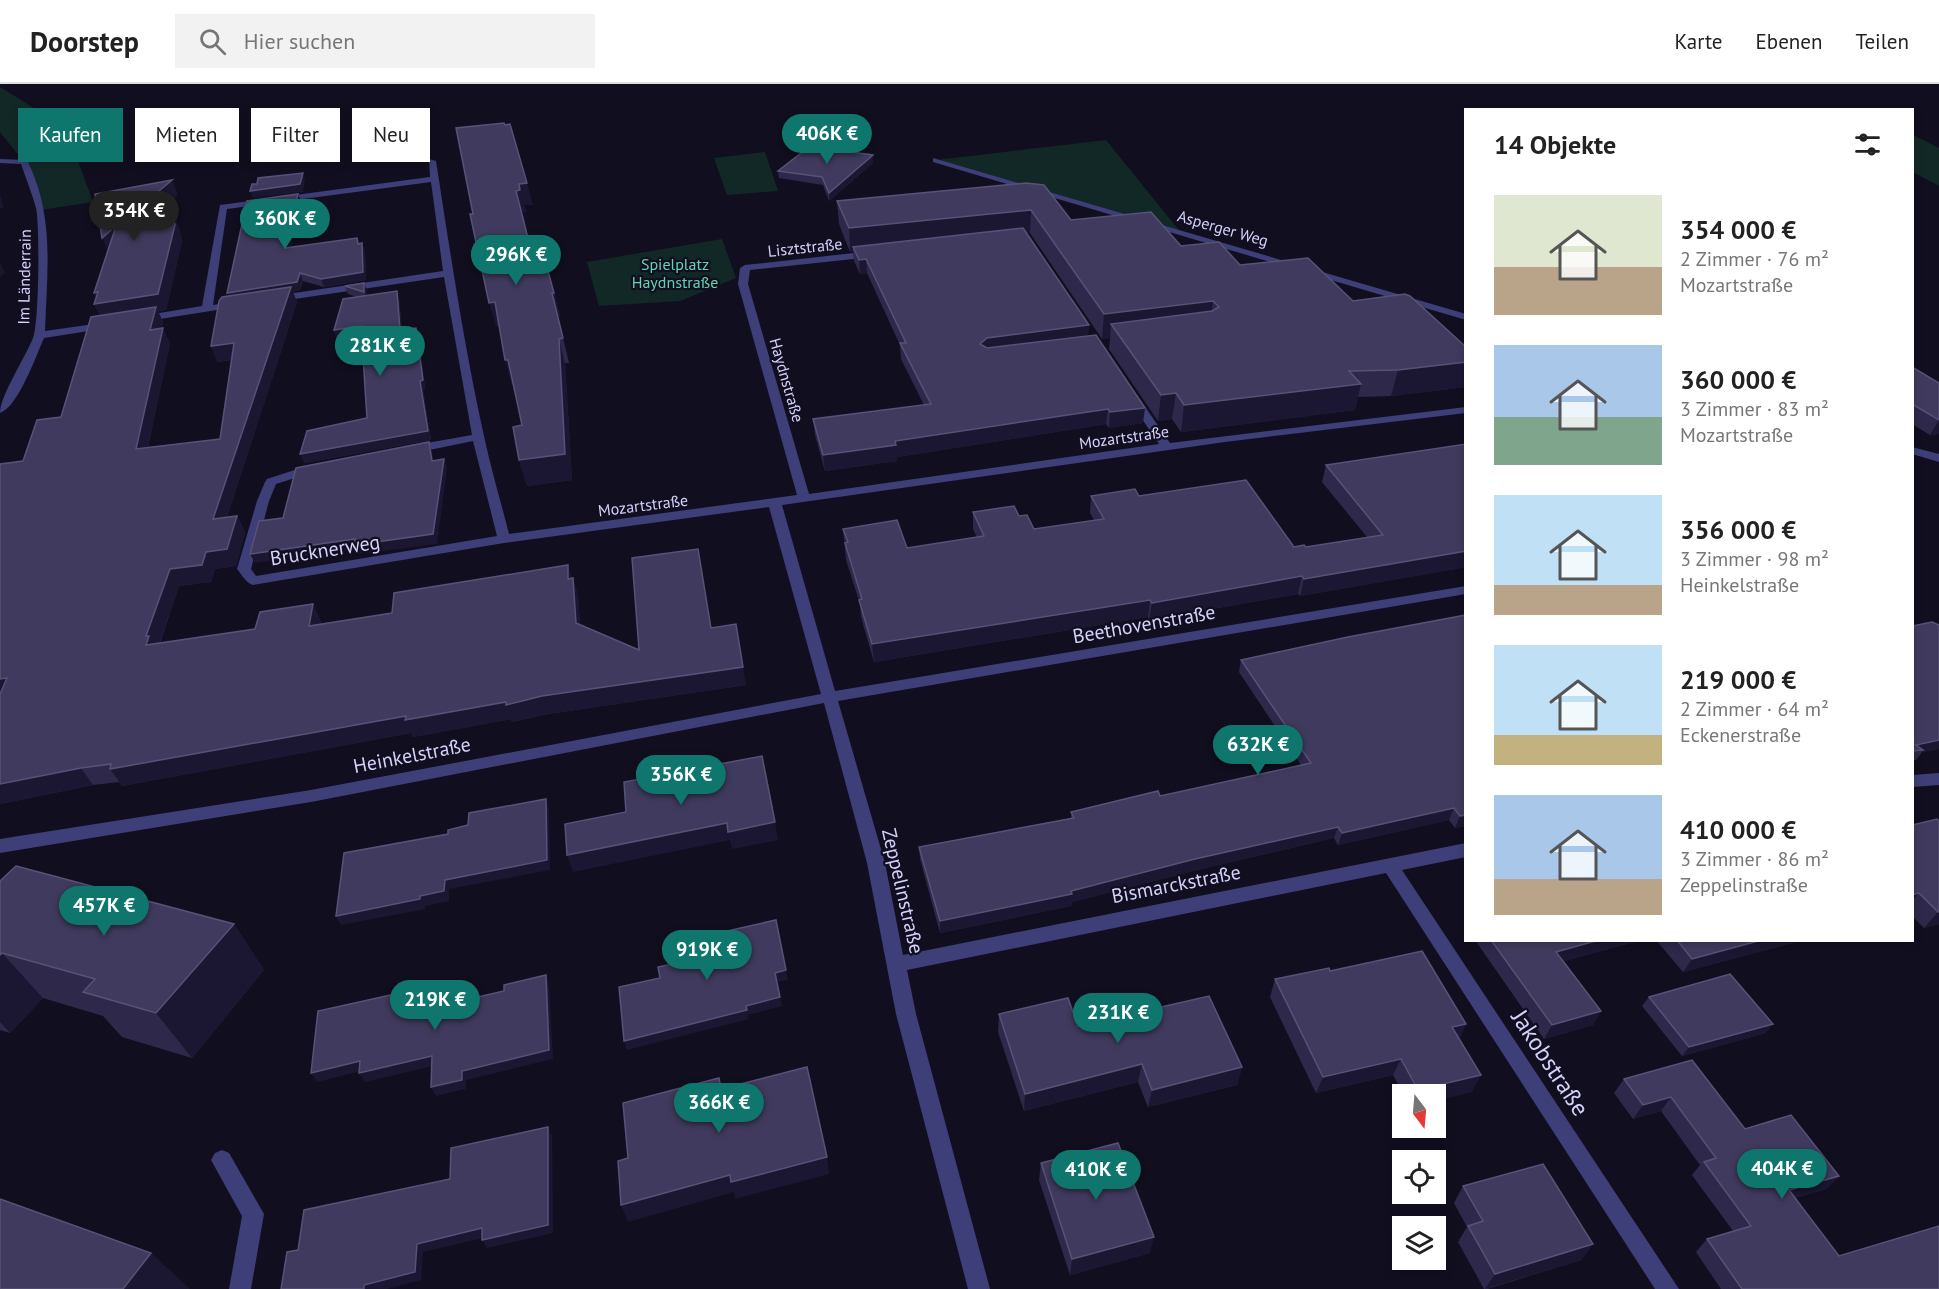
<!DOCTYPE html>
<html lang="de">
<head>
<meta charset="utf-8">
<style>
  :root { --surface:#fff; --page:#f2f2f2; --text:#222; --muted:#767676; --line:#e0e0e0; --accent:#0f766e }
  body { margin:0; font-family:"PT Sans",sans-serif; background:var(--page); color:var(--text); height:100vh; display:flex; flex-direction:column; font-size:22px; white-space:nowrap }
  * { box-sizing:border-box; margin:0 }
  p { font-size:20px; color:var(--muted) }
  .icon { flex:none; width:33px; height:33px; fill:none; stroke:currentColor; stroke-width:2; stroke-linecap:round; stroke-linejoin:round }
  .map { position:relative; flex:1; overflow:hidden }
  .details { position:absolute; left:1464px; top:24px; width:450px; height:834px; display:flex; flex-direction:column; background:var(--surface); border-radius:0px; box-shadow:0 3px 9px #0003 }
  .details>* { flex:none }
  .hud { position:absolute; left:18px; top:24px; width:570px; height:54px; display:flex; gap:12px }
  .needle { width:39px; rotate:164deg }
  .controls { position:absolute; left:1392px; top:1000px; display:grid; gap:12px }
  .controls a { display:grid; place-items:center; width:54px; height:54px; border-radius:0px; background:var(--surface); box-shadow:0 3px 9px #0003; font-size:30px }
  .price { position:absolute; translate:-50% -51px; padding:0 14px; border-radius:21px; background:var(--accent); color:#fff; font-size:20px; line-height:39px; filter:drop-shadow(0 2px 3px #0008) }
  .price::after { content:''; position:absolute; left:50%; top:36px; width:18px; height:14px; margin-left:-9px; background:inherit; clip-path:polygon(0 0,100% 0,50% 100%) }
  .price.selected { background:#222; color:#fff }
  ul { padding:0; list-style:none }
  li { display:flex; align-items:center; gap:18px; height:150px; padding:0 30px }
  li span { display:grid; place-items:center; flex:none; width:168px; height:120px; border-radius:0px; color:#555 }
  li>.icon { margin-inline-start:auto }
  span .icon { width:72px; height:72px; fill:#fffc; stroke-width:1 }
  li b { font-size:26px }
  h2 { display:flex; justify-content:space-between; align-items:center; height:72px; padding:0 30px; font-size:26px }
  .chip { padding:0 21px; border-radius:0px; background:var(--surface); box-shadow:0 3px 9px #0003; font-size:21px; line-height:54px }
  .chip.selected { background:var(--accent); color:#fff }
  header { display:flex; align-items:center; gap:36px; box-sizing:border-box; height:84px; padding:0 30px; background:var(--surface); border-bottom:2px solid var(--line) }
  header strong { font-size:28px }
  nav { display:flex; gap:33px; margin-inline-start:auto; font-size:21px }
  .search { width:420px; height:54px; background:var(--page); display:flex; align-items:center; gap:15px; box-sizing:border-box; padding:0 21px; border-radius:0px; color:var(--muted); font-size:22px }
  .map>svg:first-child { display:block }
</style>
</head>
<body>
<header>
<strong>Doorstep</strong>
<div class="search"><svg class="icon" aria-label="search" viewBox="0 0 24 24"><circle cx="10" cy="10" r="6"/><path d="M15 15l6 6"/></svg>Hier suchen</div>
<nav><a>Karte</a><a>Ebenen</a><a>Teilen</a></nav>
</header>
<div class="map">
<svg width="1939" height="1205" viewBox="0 0 1939 1205">
  <rect width="100%" height="100%" fill="#110f1f"/>
  <g fill="#122827">
    <polygon points="0,3 66,44 93,118 41,126 24,78 0,48"/>
    <polygon points="1913,51 1939,64 1939,102 1913,88"/>
    <polygon points="1106,56 1182,150 936,76 1098,57"/>
    <polygon points="765,68 778,107 727,111 714,74"/>
    <polygon points="722,155 736,194 680,217 599,222 587,178"/>
  </g>
  <g fill="none" stroke-linecap="round" stroke-linejoin="round">
    <g fill="#3e3e79" fill-rule="evenodd">
      <polygon points="933,74 1466,230 1466,236 933,78"/>
      <path d="M0,75L27,76C55,132 47,187 45,247L108,238L113,241L108,244L44,254C36,272 18,323 0,329C0,312 25,274 33,254C39,241 40,140 36,124C32,109 26,95 21,80L0,79Z"/>
      <path d="M429,75L436,77C450,167 464,262 484,352C491,385 501,418 509,450L797,411L738,200L740,184L745,181L872,167L877,170L872,173L750,186L748,200L809,410L1159,360L1127,313L1133,310L1137,311L1170,359L1466,323V329L1225,358L782,421L835,607L1466,502V510L838,617L885,779L903,871L1466,759V773L1402,786L1679,1205H1655L1386,789L907,886L916,930L990,1205H968L896,930L867,779L824,619L311,718L0,769V755L311,706L821,610L769,423L504,459L253,501C246,499 242,491 237,485L257,417L265,398L267,395L313,380L319,384L317,387L276,400L269,417L251,485L256,492L497,452L473,357L410,370L404,366L410,362L472,351L444,193L274,218L269,215L274,212L443,187L431,98L227,125L213,221L238,217L242,218V222L141,238L136,235L141,232L202,222L220,121L430,93Z"/>
      <polygon points="1912,363 1939,370 1939,378 1912,370"/>
      <polygon points="1939,689 1939,701 1912,703 1912,691"/>
      <polygon points="222,1066 229,1069 264,1130 251,1205 229,1205 242,1132 211,1076 215,1069"/>
    </g>
  </g>
  <g fill="#2e294b">
    <polygon points="456,44 533,121 524,121 526,128 522,128 531,166 554,209 560,232 558,233 569,279 565,279 572,396 527,402 519,376 522,341 514,300 512,301 499,242 496,242 473,130"/>
    <polygon points="873,71 873,79 829,117 823,101 779,94 778,87"/>
    <polygon points="1026,99 1071,136 1181,162 1353,217 1466,263 1466,303 1391,312 1358,313 1355,326 1181,348 1172,335 1158,337 1109,265 1110,254 1102,255 1030,149 1027,149 1088,252 1143,339 1109,344 1106,340 897,373 897,377 825,387 815,351 813,335 924,321 901,275 900,261 867,189 860,190 854,177 853,167 850,168 839,140 837,117"/>
    <polygon points="298,110 301,118 290,164 357,154 359,159 362,159 365,167 366,196 324,203 303,197 300,206 293,208 297,218 227,433 237,432 245,448 236,482 215,485 211,498 179,502 160,559 321,537 321,541 392,529 571,494 578,511 580,541 639,566 711,544 746,601 548,630 512,638 511,635 413,653 411,649 122,702 119,698 93,701 0,720 0,380 23,377 61,333 100,231 94,220 96,213 94,209 108,166 178,111 169,119 176,134 182,157 166,226 158,227 163,238 161,244 170,259 148,363 220,355 231,276 218,278 211,262 229,212"/>
    <polygon points="345,202 367,207 367,211 399,215 402,246 419,252 425,305 423,306 431,356 304,379 367,334 362,251 337,255 334,246 357,213 348,210"/>
    <polygon points="1912,283 1939,299 1939,350 1930,351 1912,340"/>
    <polygon points="1466,360 1466,483 1300,512 1298,510 1149,536 1148,533 874,578 861,533 860,520 846,476 843,445 907,464 977,454 973,445 973,428 1019,432 1034,445 1094,436 1090,429 1091,412 1139,412 1294,463 1306,463 1367,453 1322,398 1326,381"/>
    <polygon points="1466,531 1466,742 1455,744 1449,736 1338,761 1334,754 1193,787 1072,818 1071,822 940,849 920,775 919,763 1071,734 1071,728 1160,712 1301,681 1239,588 1241,576"/>
    <polygon points="1939,541 1939,665 1922,668 1916,676 1912,676 1912,542"/>
    <polygon points="1937,735 1939,840 1924,844 1912,832 1912,741"/>
    <polygon points="0,797 234,840 264,886 192,974 122,953 103,932 43,914 10,949 0,946"/>
    <polygon points="1475,856 1642,856 1564,877 1601,927 1593,941 1544,955"/>
    <polygon points="1656,856 1803,856 1683,888"/>
    <polygon points="1330,887 1466,940 1459,955 1472,1008 1436,1011 1404,1011 1393,991 1316,1009 1270,913 1275,895"/>
    <polygon points="1649,913 1766,949 1682,972 1642,922"/>
    <polygon points="999,930 1078,942 1242,983 1237,1001 1148,1023 1138,998 1024,1027 998,948"/>
    <polygon points="1692,976 1745,1045 1839,1092 1826,1105 1795,1114 1839,1172 1939,1205 1721,1205 1696,1168 1707,1155 1733,1147 1692,1091 1700,1081 1661,1027 1633,1035 1614,1009 1624,995"/>
    <polygon points="1041,1079 1150,1169 1070,1191 1039,1096"/>
    <polygon points="1463,1102 1593,1160 1581,1176 1487,1205 1484,1205 1458,1158 1467,1143 1454,1119"/>
  </g>
  <g fill="#1b1732">
    <polygon points="873,71 873,79 829,117 829,109"/>
    <polygon points="303,89 305,96 303,108 253,114 250,107"/>
    <polygon points="172,96 178,111 165,122 162,120 159,107"/>
    <polygon points="527,99 533,121 524,121 526,128 521,128 516,107 519,100"/>
    <polygon points="298,110 301,118 288,172 285,164"/>
    <polygon points="0,112 2,116 1,117 4,123 0,125"/>
    <polygon points="170,119 176,134 182,157 166,226 158,227 163,238 157,261 103,236 94,220 99,219 94,209"/>
    <polygon points="1031,126 1030,149 855,167 853,163 853,167 850,168 849,144"/>
    <polygon points="116,142 109,169 102,154"/>
    <polygon points="362,159 365,167 366,196 324,203 321,195"/>
    <polygon points="866,175 867,189 860,190 859,176"/>
    <polygon points="0,179 5,189 0,193"/>
    <polygon points="300,189 303,197 300,206 293,208 297,218 221,451 213,435 289,208 231,217 227,209"/>
    <polygon points="364,199 367,207 367,216 364,208"/>
    <polygon points="397,207 399,215 403,255 400,246"/>
    <polygon points="552,209 554,209 560,232 558,233"/>
    <polygon points="1213,217 1209,242 1111,240 1110,254 1102,255 1104,230"/>
    <polygon points="495,218 502,241 496,242 489,219"/>
    <polygon points="1089,241 1088,256 987,269 980,260 987,254"/>
    <polygon points="361,242 364,250 337,255 334,246"/>
    <polygon points="163,244 170,259 144,381 136,365"/>
    <polygon points="416,244 419,252 425,305 423,306 431,356 304,379 300,370 428,347 420,297"/>
    <polygon points="559,255 565,279 572,396 527,402 519,376"/>
    <polygon points="234,259 241,274 218,278 211,262"/>
    <polygon points="505,276 508,276 515,300 512,301"/>
    <polygon points="1466,278 1466,303 1391,312 1398,286"/>
    <polygon points="1361,300 1355,326 1181,348 1184,321"/>
    <polygon points="1176,309 1172,335 1158,337 1161,311"/>
    <polygon points="1145,324 1143,339 1109,344 1110,328"/>
    <polygon points="1108,325 1106,340 897,373 897,377 825,387 823,371 895,357"/>
    <polygon points="1939,336 1939,350 1930,351"/>
    <polygon points="429,358 432,367 435,386 432,377"/>
    <polygon points="444,375 447,384 437,460 358,470 355,465 255,479 250,470"/>
    <polygon points="237,432 245,448 236,482 215,485 211,498 179,502 157,566 146,561 146,552 170,485 206,468"/>
    <polygon points="1466,467 1466,483 1300,512 1304,495"/>
    <polygon points="568,481 573,498 568,495"/>
    <polygon points="1302,492 1298,510 1149,536 1152,519"/>
    <polygon points="573,494 578,511 581,556 576,539"/>
    <polygon points="1150,516 1148,533 874,578 872,560"/>
    <polygon points="313,520 321,537 317,560 309,542"/>
    <polygon points="736,540 746,601 548,630 512,638 511,635 413,653 411,649 122,702 110,685 406,632"/>
    <polygon points="7,594 0,614 0,595"/>
    <polygon points="1939,656 1939,665 1922,668 1923,666 1916,661"/>
    <polygon points="81,684 93,701 0,720 0,700"/>
    <polygon points="546,715 549,725 550,786 449,805 449,817 425,822 425,825 341,841 336,832 420,812"/>
    <polygon points="1454,724 1449,736 1338,761 1342,749"/>
    <polygon points="1466,731 1466,742 1455,744 1460,732"/>
    <polygon points="775,738 778,756 732,765 730,756 573,788 567,771 727,739"/>
    <polygon points="1338,743 1334,754 1193,787 1072,818 1071,822 940,849 940,837 1071,807 1195,775"/>
    <polygon points="1919,809 1912,817 1912,811"/>
    <polygon points="1938,828 1939,828 1939,840 1924,844"/>
    <polygon points="234,840 264,886 192,974 156,929"/>
    <polygon points="1599,856 1642,856 1549,881 1556,868"/>
    <polygon points="1762,856 1803,856 1683,888 1692,875"/>
    <polygon points="2,869 43,914 10,949 0,938 0,871"/>
    <polygon points="786,886 788,896 777,898 775,889"/>
    <polygon points="546,891 549,900 553,975 466,996 466,1005 436,1012 431,1003 462,987"/>
    <polygon points="436,901 440,910 440,932 435,923"/>
    <polygon points="780,913 782,922 748,931 746,922"/>
    <polygon points="747,926 749,935 627,966 624,957"/>
    <polygon points="1601,927 1593,941 1544,955 1552,941"/>
    <polygon points="1466,940 1458,957 1452,943"/>
    <polygon points="1773,940 1766,949 1682,972 1689,963"/>
    <polygon points="432,972 437,981 365,998 359,989"/>
    <polygon points="1401,975 1393,991 1316,1009 1323,993"/>
    <polygon points="360,977 366,986 317,998 311,989"/>
    <polygon points="1142,980 1138,998 1024,1027 1025,1010"/>
    <polygon points="1242,983 1237,1001 1148,1023 1152,1006"/>
    <polygon points="1481,991 1472,1008 1436,1017 1436,1011 1416,1011 1418,1006"/>
    <polygon points="1671,1013 1661,1027 1633,1035 1643,1021"/>
    <polygon points="548,1043 552,1052 553,1149 487,1164 482,1156"/>
    <polygon points="827,1073 829,1090 735,1115 734,1108 628,1138 621,1121 730,1091"/>
    <polygon points="1839,1092 1826,1105 1776,1119 1789,1106"/>
    <polygon points="482,1144 487,1153 423,1168 421,1196 387,1205 364,1205 364,1201 417,1160"/>
    <polygon points="1154,1153 1150,1169 1070,1191 1072,1175"/>
    <polygon points="1593,1160 1581,1176 1485,1205 1495,1190"/>
    <polygon points="151,1169 190,1205 123,1205"/>
  </g>
  <g fill="#403b5e" stroke="#575277" stroke-width="1.5">
    <polygon points="504,39 505,41 510,40 527,99 519,100 520,106 516,107 531,166 542,165 554,209 552,209 563,254 559,255 565,370 519,376 513,343 522,341 508,276 505,276 495,218 489,219 470,130 473,130 456,44"/>
    <polygon points="810,62 873,71 829,109 822,93 778,87"/>
    <polygon points="303,89 300,100 250,107 252,100 257,100 258,94"/>
    <polygon points="172,96 159,107 162,120 170,119 175,141 158,210 94,220 98,208 94,209 116,142 102,154 95,110"/>
    <polygon points="1026,99 1044,101 1071,136 1151,128 1181,162 1219,158 1240,181 1308,174 1353,217 1405,210 1410,212 1466,263 1466,278 1398,286 1349,287 1361,300 1184,321 1176,309 1161,311 1111,240 1212,227 1219,223 1213,217 1104,230 1031,126 849,144 837,117"/>
    <polygon points="298,110 285,164 357,154 358,160 362,159 363,188 321,195 300,189 297,198 227,209 247,117"/>
    <polygon points="1023,144 1089,241 987,254 980,260 987,264 1096,251 1145,324 1110,328 1108,325 895,357 896,361 823,371 813,335 931,320 900,259 906,259 866,175 859,176 853,163"/>
    <polygon points="364,199 364,208 345,202"/>
    <polygon points="291,203 213,435 237,432 227,465 206,468 202,481 170,485 146,552 149,552 146,561 255,545 260,528 313,520 309,542 392,529 394,509 568,481 568,495 573,494 576,539 639,566 632,474 698,465 711,544 736,540 743,583 542,612 506,621 506,618 405,636 406,632 110,685 111,680 81,684 0,700 0,610 7,594 0,595 0,380 23,377 37,336 61,333 91,233 156,223 150,246 163,244 136,365 220,355 234,259 211,262 219,217 222,213"/>
    <polygon points="397,207 400,246 416,244 423,296 420,297 428,347 300,370 307,347 367,334 361,242 334,246 343,215"/>
    <polygon points="1912,283 1939,299 1939,336 1912,320"/>
    <polygon points="429,358 432,377 444,375 433,450 354,461 355,455 250,470 259,437 283,434 296,384"/>
    <polygon points="1466,360 1466,467 1304,495 1302,492 1152,519 1150,516 872,560 859,516 862,515 845,459 848,458 843,445 897,436 907,464 984,452 973,428 1014,422 1019,432 1027,431 1034,445 1104,435 1091,412 1135,405 1139,412 1246,396 1294,463 1304,461 1306,463 1383,451 1326,381"/>
    <polygon points="1466,531 1466,731 1460,732 1454,724 1342,749 1338,743 1195,775 1071,807 1072,810 940,837 919,763 1074,734 1071,728 1158,707 1160,712 1311,679 1241,576 1348,553"/>
    <polygon points="1932,538 1939,541 1939,656 1916,661 1923,666 1912,667 1912,542"/>
    <polygon points="762,672 775,738 728,748 727,739 567,771 565,740 626,728 624,698"/>
    <polygon points="546,715 547,776 445,796 444,807 420,812 420,815 336,832 344,769 448,750 448,746 468,741 469,729"/>
    <polygon points="1937,735 1939,737 1939,828 1938,828 1919,809 1912,811 1912,741"/>
    <polygon points="16,782 234,840 156,929 83,908 95,895 2,869 0,871 0,797"/>
    <polygon points="776,836 786,886 775,889 780,913 746,922 747,926 624,957 619,903 660,894 658,883 685,877 682,857"/>
    <polygon points="1491,856 1599,856 1556,868 1601,927 1552,941"/>
    <polygon points="1677,856 1762,856 1692,875"/>
    <polygon points="1422,867 1466,940 1452,943 1481,991 1418,1006 1401,975 1323,993 1275,895 1329,884 1330,887"/>
    <polygon points="1730,890 1773,940 1689,963 1649,913"/>
    <polygon points="546,891 549,966 462,987 462,996 431,1003 432,972 359,989 360,977 311,989 318,927 436,901 435,923 504,907 504,901"/>
    <polygon points="1209,912 1242,983 1152,1006 1142,980 1025,1010 999,930 1068,914 1078,942"/>
    <polygon points="1692,976 1745,1045 1791,1031 1839,1092 1789,1106 1839,1172 1939,1142 1939,1205 1742,1205 1707,1155 1751,1142 1704,1078 1716,1074 1671,1013 1643,1021 1624,995"/>
    <polygon points="807,983 827,1073 731,1098 730,1091 621,1121 618,1077 628,1074 623,1019 719,994 721,1005"/>
    <polygon points="548,1043 548,1141 482,1156 482,1144 417,1160 415,1188 364,1201 364,1205 281,1205 287,1168 298,1166 304,1126 450,1095 451,1064"/>
    <polygon points="1118,1059 1154,1153 1072,1175 1041,1079"/>
    <polygon points="1543,1080 1593,1160 1495,1190 1468,1142 1483,1137 1463,1102"/>
    <polygon points="0,1115 151,1169 123,1205 0,1205"/>
  </g>
  <g text-anchor="middle" stroke-width="4.5" stroke-linejoin="round" paint-order="stroke">
    <g font-size="16" fill="#d4d1fb" stroke="#110f1f">
      <text transform="translate(1223 144) rotate(16)" y="6">Asperger Weg</text>
      <text transform="translate(805 163) rotate(-6)" y="6">Lisztstraße</text>
      <text transform="translate(24 193) rotate(-89)" y="6">Im Länderrain</text>
      <text transform="translate(787 296) rotate(74)" y="6">Haydnstraße</text>
      <text transform="translate(1124 353) rotate(-8)" y="6">Mozartstraße</text>
      <text transform="translate(643 421) rotate(-7)" y="6">Mozartstraße</text>
    </g>
    <g font-size="16" fill="#64d3b4" stroke="#110f1f">
      <text x="675" y="186">Spielplatz<tspan x="675" dy="18">Haydnstraße</tspan></text>
    </g>
    <g font-size="20" fill="#d4d1fb" stroke="#110f1f">
      <text transform="translate(325 466) rotate(-9)" y="7">Brucknerweg</text>
      <text transform="translate(1144 540) rotate(-10)" y="7">Beethovenstraße</text>
      <text transform="translate(412 671) rotate(-11)" y="7">Heinkelstraße</text>
      <text transform="translate(1176 800) rotate(-11)" y="7">Bismarckstraße</text>
      <text transform="translate(903 807) rotate(77)" y="7">Zeppelinstraße</text>
    </g>
    <g font-size="24" fill="#d4d1fb" stroke="#110f1f">
      <text transform="translate(1550 979) rotate(57)" y="8">Jakobstraße</text>
    </g>
  </g>
</svg>
<div class="controls">
<a><svg class="needle" viewBox="-14 -14 28 28"><path d="M0-13l5 13h-10z" fill="#e53935"/><path d="M0 13l5-13h-10z" fill="#767676"/></svg></a>
<a><svg class="icon" aria-label="locate" viewBox="0 0 24 24"><circle cx="12" cy="12" r="6"/><path d="M12 2v4M12 18v4M2 12h4M18 12h4"/></svg></a>
<a><svg class="icon" aria-label="layers" viewBox="0 0 24 24"><path d="M12 4l9 5-9 5-9-5zM3 14l9 5 9-5"/></svg></a>
</div>
<b class="price" style="left:827px;top:81px">406K €</b>
<b class="price selected" style="left:134px;top:158px">354K €</b>
<b class="price" style="left:285px;top:166px">360K €</b>
<b class="price" style="left:516px;top:202px">296K €</b>
<b class="price" style="left:380px;top:293px">281K €</b>
<b class="price" style="left:1258px;top:692px">632K €</b>
<b class="price" style="left:681px;top:722px">356K €</b>
<b class="price" style="left:104px;top:853px">457K €</b>
<b class="price" style="left:707px;top:897px">919K €</b>
<b class="price" style="left:435px;top:947px">219K €</b>
<b class="price" style="left:1118px;top:960px">231K €</b>
<b class="price" style="left:719px;top:1050px">366K €</b>
<b class="price" style="left:1782px;top:1116px">404K €</b>
<b class="price" style="left:1096px;top:1117px">410K €</b>
<div class="hud">
<a class="chip selected">Kaufen</a>
<a class="chip">Mieten</a>
<a class="chip">Filter</a>
<a class="chip">Neu</a>
</div>
<section class="details">
<h2>14 Objekte<svg class="icon" aria-label="filters" viewBox="0 0 24 24"><path d="M4 7h16M4 17h16"/><circle cx="9" cy="7" r="2"/><circle cx="15" cy="17" r="2"/></svg></h2>
<ul>
<li><span style="background:linear-gradient(#dfe7d0 60%,#b9a48a 0)"><svg class="icon" aria-label="home" viewBox="0 0 24 24"><path d="M3 11l9-7 9 7M6 9v11h12V9"/></svg></span><div><b>354 000 €</b><p>2 Zimmer · 76 m²</p><p>Mozartstraße</p></div></li>
<li><span style="background:linear-gradient(#a9c7e8 60%,#7fa58c 0)"><svg class="icon" aria-label="home" viewBox="0 0 24 24"><path d="M3 11l9-7 9 7M6 9v11h12V9"/></svg></span><div><b>360 000 €</b><p>3 Zimmer · 83 m²</p><p>Mozartstraße</p></div></li>
<li><span style="background:linear-gradient(#bfe0f5 75%,#b9a48a 0)"><svg class="icon" aria-label="home" viewBox="0 0 24 24"><path d="M3 11l9-7 9 7M6 9v11h12V9"/></svg></span><div><b>356 000 €</b><p>3 Zimmer · 98 m²</p><p>Heinkelstraße</p></div></li>
<li><span style="background:linear-gradient(#bfe0f5 75%,#c2b280 0)"><svg class="icon" aria-label="home" viewBox="0 0 24 24"><path d="M3 11l9-7 9 7M6 9v11h12V9"/></svg></span><div><b>219 000 €</b><p>2 Zimmer · 64 m²</p><p>Eckenerstraße</p></div></li>
<li><span style="background:linear-gradient(#a9c7e8 70%,#b9a48a 0)"><svg class="icon" aria-label="home" viewBox="0 0 24 24"><path d="M3 11l9-7 9 7M6 9v11h12V9"/></svg></span><div><b>410 000 €</b><p>3 Zimmer · 86 m²</p><p>Zeppelinstraße</p></div></li>
</ul>
</section>
</div>
</body>
</html>
